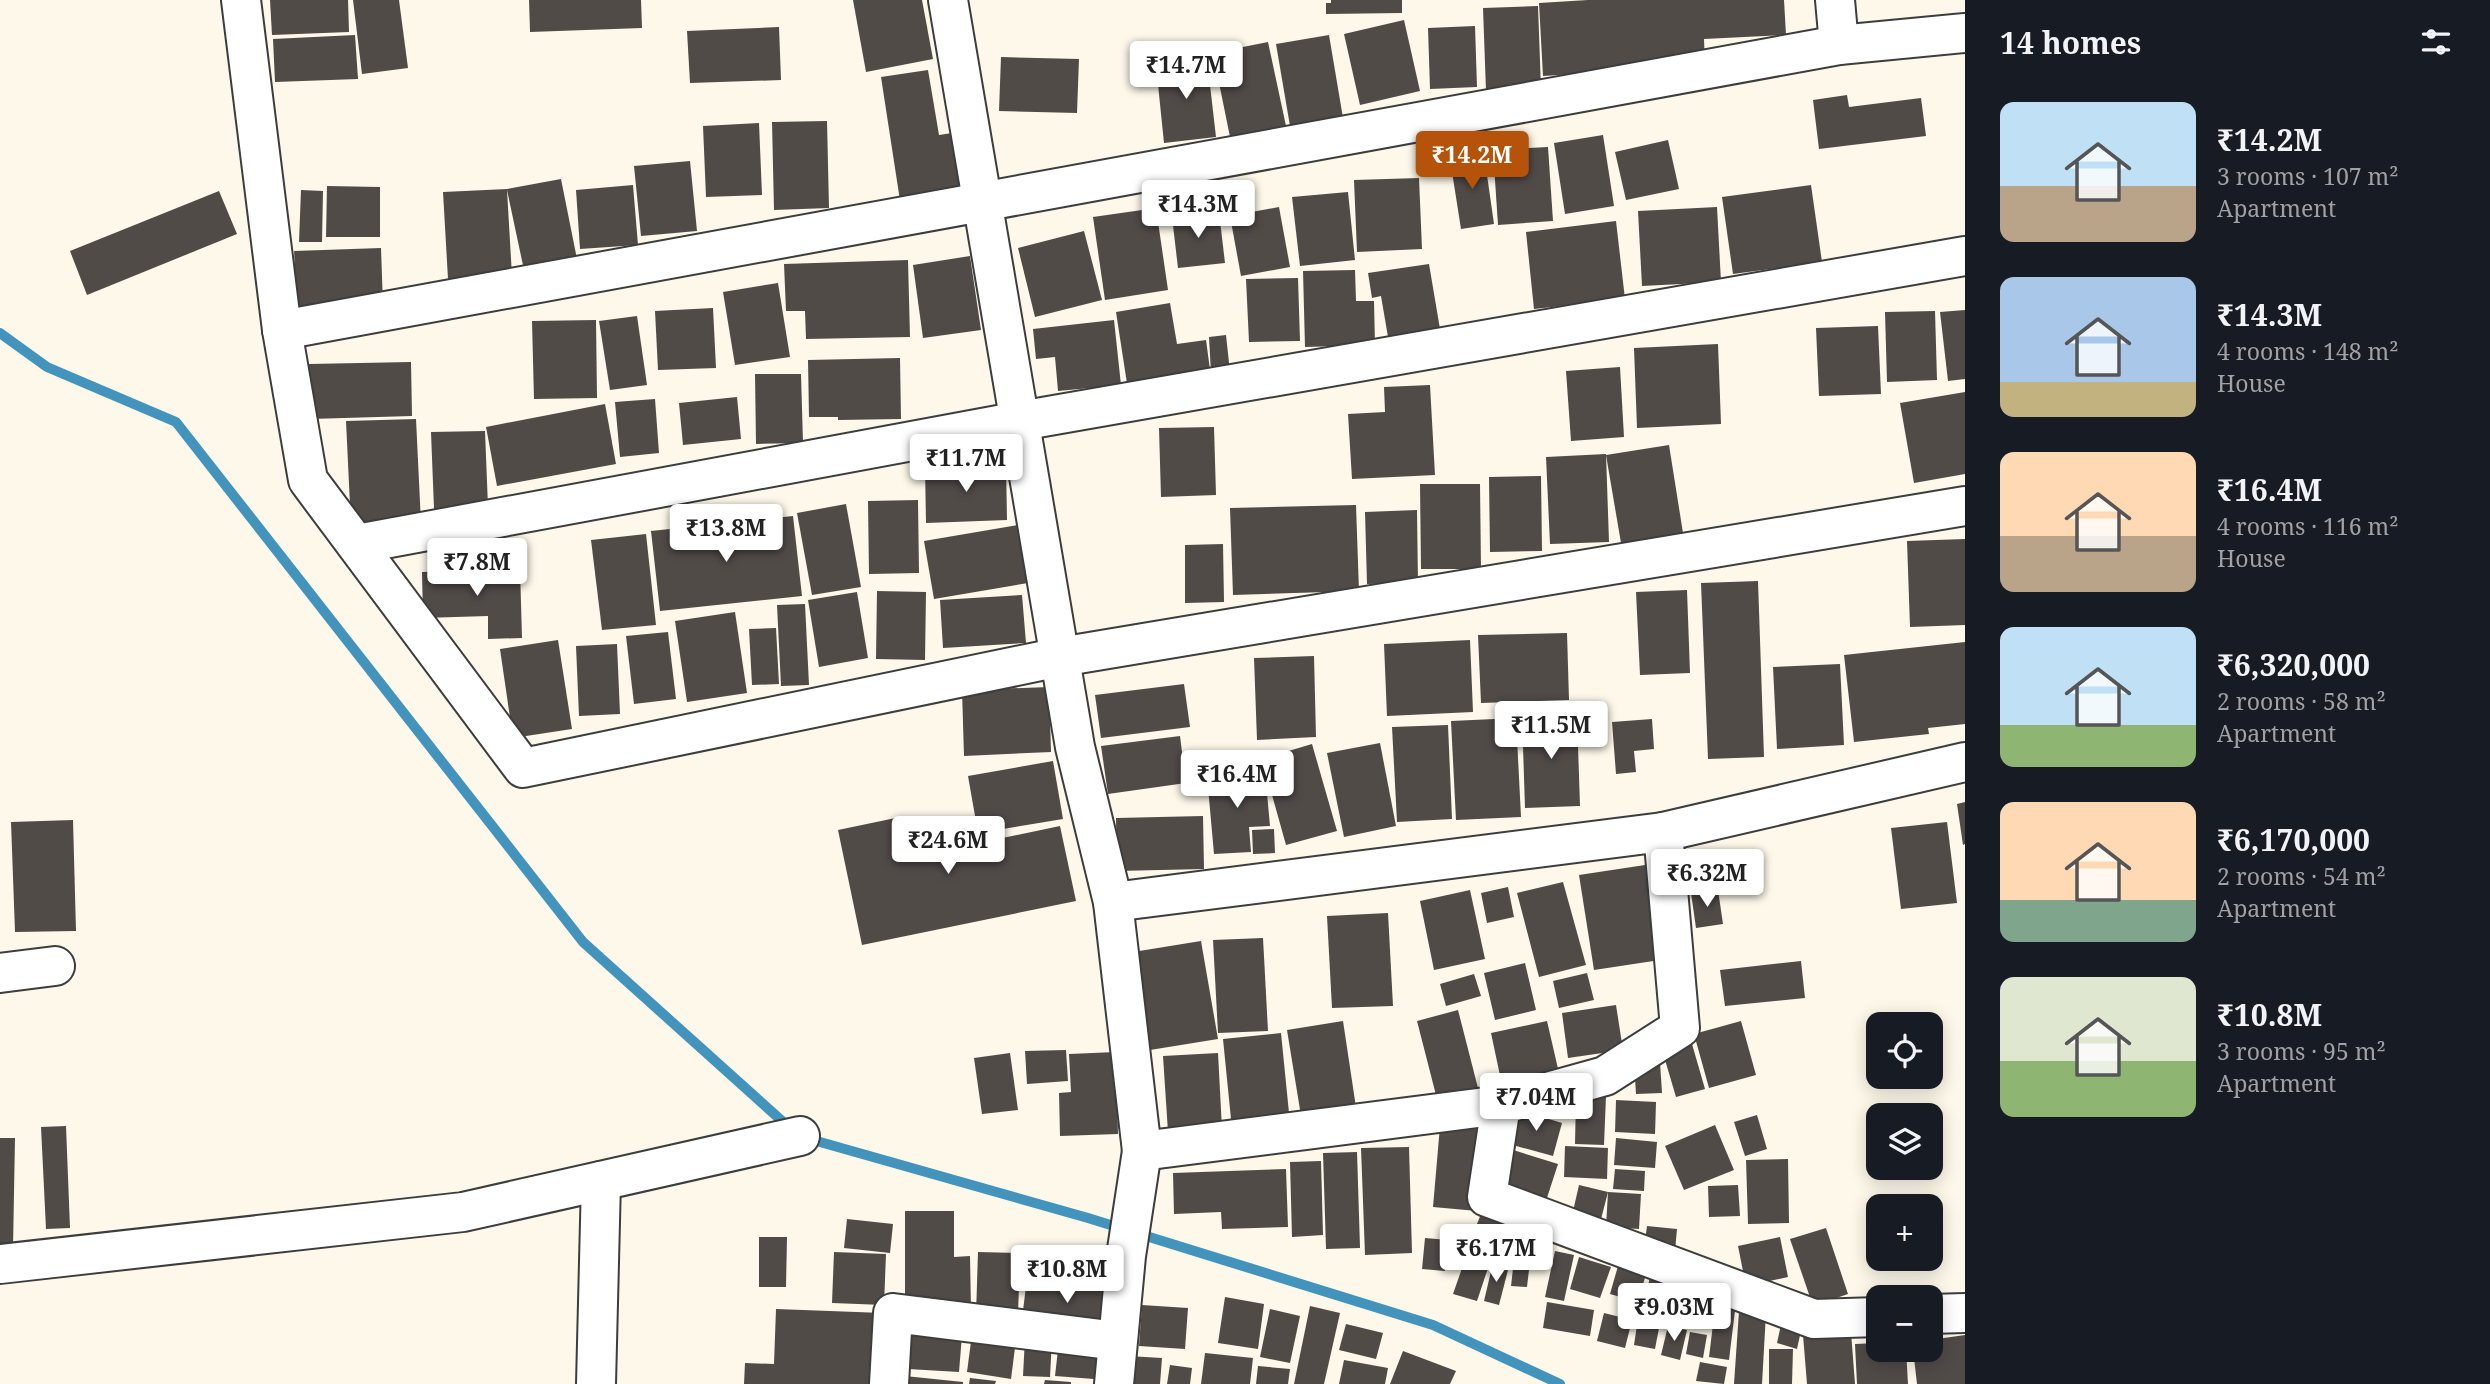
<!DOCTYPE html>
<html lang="en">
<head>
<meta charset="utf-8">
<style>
  :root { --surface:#171b24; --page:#242831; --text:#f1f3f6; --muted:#9ea1a6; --accent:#b45309 }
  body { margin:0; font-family:"Noto Serif",serif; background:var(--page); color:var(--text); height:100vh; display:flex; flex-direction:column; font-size:26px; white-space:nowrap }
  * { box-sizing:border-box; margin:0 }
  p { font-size:23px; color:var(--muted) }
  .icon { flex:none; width:38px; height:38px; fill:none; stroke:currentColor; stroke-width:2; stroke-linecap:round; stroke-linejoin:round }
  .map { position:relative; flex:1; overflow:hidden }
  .side { display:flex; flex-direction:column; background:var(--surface); width:525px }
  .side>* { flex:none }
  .controls { position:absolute; left:1866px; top:1012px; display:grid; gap:14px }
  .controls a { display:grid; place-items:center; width:77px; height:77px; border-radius:14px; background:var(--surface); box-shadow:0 4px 18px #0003; font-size:35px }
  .price { position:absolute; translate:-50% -60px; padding:0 16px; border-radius:7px; background:#fff; color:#222; font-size:23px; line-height:46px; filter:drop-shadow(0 2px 4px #0008) }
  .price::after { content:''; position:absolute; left:50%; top:42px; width:21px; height:16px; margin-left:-10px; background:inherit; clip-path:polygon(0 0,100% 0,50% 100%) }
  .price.selected { background:var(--accent); color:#fff }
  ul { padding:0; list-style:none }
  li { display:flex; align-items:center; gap:21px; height:175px; padding:0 35px }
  li span { display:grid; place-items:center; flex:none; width:196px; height:140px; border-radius:14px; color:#555 }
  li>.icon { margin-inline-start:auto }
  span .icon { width:84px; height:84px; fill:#fffc; stroke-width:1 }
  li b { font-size:30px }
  h2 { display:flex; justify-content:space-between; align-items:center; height:84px; padding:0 35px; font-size:30px }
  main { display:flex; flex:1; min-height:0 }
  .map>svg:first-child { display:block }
</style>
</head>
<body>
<main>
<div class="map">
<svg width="1965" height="1384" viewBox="0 0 1965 1384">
  <rect width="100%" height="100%" fill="#fdf8e9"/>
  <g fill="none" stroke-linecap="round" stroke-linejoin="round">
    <g stroke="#4394bd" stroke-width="10">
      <polyline points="0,333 47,367 176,422 583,942 792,1130"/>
      <polyline points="806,1138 1088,1218 1433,1325 1560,1384"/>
    </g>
  </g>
  <g fill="#514b48">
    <polygon points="270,0 348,0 349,32 272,35"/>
    <polygon points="353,0 399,0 408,68 362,74"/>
    <polygon points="529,0 641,0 642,28 530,32"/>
    <polygon points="853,0 922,0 933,59 866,72"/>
    <polygon points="1331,0 1402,0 1402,13 1326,14 1326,3 1331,3"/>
    <polygon points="1588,0 1784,0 1786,35 1704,39 1705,66 1543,76 1539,3"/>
    <polygon points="1538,6 1541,89 1486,91 1483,8"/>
    <polygon points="1404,20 1420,91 1360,105 1344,34"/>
    <polygon points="1475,26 1477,87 1430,89 1428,28"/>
    <polygon points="779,27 781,80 690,83 687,31"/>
    <polygon points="355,35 358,79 275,82 273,39"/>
    <polygon points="1329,35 1343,118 1290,126 1276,44"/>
    <polygon points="1268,42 1286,126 1230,137 1213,53"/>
    <polygon points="1001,57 1079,59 1077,113 999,111"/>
    <polygon points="1207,59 1216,137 1164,143 1156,65"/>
    <polygon points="928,70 939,135 959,132 970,196 901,207 881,77"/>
    <polygon points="1847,95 1849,107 1921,98 1926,136 1819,149 1813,100"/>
    <polygon points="827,121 829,208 774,210 772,122"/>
    <polygon points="759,123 762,195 706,197 703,126"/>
    <polygon points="1603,135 1614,206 1565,214 1554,143"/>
    <polygon points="1668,140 1679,189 1626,200 1615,152"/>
    <polygon points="1548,147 1553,221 1498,225 1493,150"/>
    <polygon points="1484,154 1494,224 1461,229 1450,159"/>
    <polygon points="690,161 697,231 641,236 634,166"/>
    <polygon points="1419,178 1422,249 1357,252 1354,180"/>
    <polygon points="561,179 577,259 524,270 507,190 512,276 448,279 443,192 507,189"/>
    <polygon points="633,185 638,245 580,249 576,190"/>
    <polygon points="1811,185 1822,262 1733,274 1722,197"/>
    <polygon points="327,186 380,187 380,237 326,237"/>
    <polygon points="301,190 323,191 322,242 299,242"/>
    <polygon points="219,191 237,234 87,295 70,251"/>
    <polygon points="1348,192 1355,260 1300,266 1292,197"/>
    <polygon points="1279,207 1290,267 1241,276 1230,216"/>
    <polygon points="1717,207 1721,282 1642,286 1638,211"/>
    <polygon points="1156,208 1168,290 1105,300 1093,217"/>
    <polygon points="1219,212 1225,263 1178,268 1172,217"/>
    <polygon points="1616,221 1625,299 1534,309 1526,232"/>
    <polygon points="1084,231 1102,300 1035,317 1018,248"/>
    <polygon points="381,248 383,305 297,308 294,251"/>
    <polygon points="970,256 981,330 923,338 913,265"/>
    <polygon points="908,260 910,337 806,339 805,311 786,311 784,264"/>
    <polygon points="1429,264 1440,329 1388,337 1381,296 1372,298 1368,273"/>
    <polygon points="1355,270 1356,301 1374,301 1375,345 1305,347 1303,271"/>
    <polygon points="1298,278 1300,341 1249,342 1246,279"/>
    <polygon points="778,283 790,357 735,365 723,292"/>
    <polygon points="1170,303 1177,344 1206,340 1211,377 1128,390 1116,312"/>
    <polygon points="713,308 716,368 658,370 655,311"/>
    <polygon points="1965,310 1965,379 1948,381 1940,312"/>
    <polygon points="1935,311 1937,380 1887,382 1885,312"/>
    <polygon points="637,316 647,385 610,390 599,321"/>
    <polygon points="596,320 597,398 534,399 532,321"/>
    <polygon points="1114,320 1121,385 1058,391 1055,357 1036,359 1033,329"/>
    <polygon points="1878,326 1881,394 1819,396 1816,328"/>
    <polygon points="1226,335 1230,372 1211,373 1209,337"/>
    <polygon points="1718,344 1721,424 1637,428 1634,348"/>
    <polygon points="900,358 901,419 838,420 838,417 809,417 808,360"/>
    <polygon points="411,362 412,416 310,419 309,364"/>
    <polygon points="1620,367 1624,437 1571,441 1566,371"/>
    <polygon points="755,374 801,374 803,443 756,444"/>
    <polygon points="1430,385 1435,475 1352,479 1348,414 1385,412 1384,387"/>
    <polygon points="1965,392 1965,474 1914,483 1900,403"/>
    <polygon points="737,397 741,439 683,445 679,403"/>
    <polygon points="655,399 659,453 620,457 615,402"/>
    <polygon points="605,404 616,464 497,486 486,427"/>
    <polygon points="416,419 421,523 351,526 346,421"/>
    <polygon points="1214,427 1216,495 1161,497 1159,428"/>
    <polygon points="485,431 488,507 434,509 431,432"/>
    <polygon points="1669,445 1683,533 1621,543 1606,455"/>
    <polygon points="1606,454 1609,542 1550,544 1546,457"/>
    <polygon points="1006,464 1007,520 926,523 925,467"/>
    <polygon points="1541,476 1542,551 1490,552 1489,477"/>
    <polygon points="1420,484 1480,484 1481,569 1421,569"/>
    <polygon points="918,500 919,573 869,574 868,501"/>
    <polygon points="846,504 861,587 812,595 797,513"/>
    <polygon points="1356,505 1359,591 1233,595 1230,508"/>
    <polygon points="1417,510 1418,583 1367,584 1365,512"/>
    <polygon points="793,516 802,596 660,611 651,531"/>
    <polygon points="1018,525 1028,583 934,599 924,541"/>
    <polygon points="646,534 656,625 602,630 591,540"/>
    <polygon points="1965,539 1965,625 1910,627 1907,541"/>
    <polygon points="1223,544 1224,602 1185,603 1185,545"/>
    <polygon points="520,568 522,638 488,639 488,616 423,618 422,572"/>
    <polygon points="1758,581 1764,757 1708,759 1701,583"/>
    <polygon points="1687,590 1690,673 1640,675 1636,592"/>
    <polygon points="877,591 926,592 925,660 876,659"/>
    <polygon points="857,592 868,658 819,667 808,600"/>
    <polygon points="1022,595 1026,643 943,648 940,600"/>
    <polygon points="805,604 809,685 781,686 777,605"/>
    <polygon points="735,612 747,693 687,702 675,621"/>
    <polygon points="776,628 779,684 752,685 749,629"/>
    <polygon points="668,632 676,699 634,704 626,636"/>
    <polygon points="1567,633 1569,700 1481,703 1478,635"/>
    <polygon points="558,640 572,729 513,738 500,649"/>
    <polygon points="1470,640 1473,712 1387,716 1384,644"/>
    <polygon points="1965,642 1965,724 1928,728 1929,734 1854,742 1844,655"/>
    <polygon points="617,644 620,714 579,716 576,646"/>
    <polygon points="1314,656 1316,737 1257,740 1254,658"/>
    <polygon points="1840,664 1844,745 1777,749 1773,667"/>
    <polygon points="1184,684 1190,727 1101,738 1095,695"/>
    <polygon points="1049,687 1051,752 964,756 962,690"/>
    <polygon points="1577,715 1580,806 1525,808 1522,716"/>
    <polygon points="1516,718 1521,817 1456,820 1451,721"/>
    <polygon points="1652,719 1654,749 1634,751 1636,772 1616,774 1612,722"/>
    <polygon points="1448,725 1452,819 1397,822 1392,727"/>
    <polygon points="1180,736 1186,783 1108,794 1101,746"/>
    <polygon points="1380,743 1396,826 1344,837 1327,753"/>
    <polygon points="1312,744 1337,831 1286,845 1262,759"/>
    <polygon points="1053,761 1063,819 978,833 968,776"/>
    <polygon points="1265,771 1270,826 1249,827 1251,852 1214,854 1207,776"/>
    <polygon points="1965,802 1965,844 1963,845 1957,804"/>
    <polygon points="905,816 908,829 963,817 969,845 1060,826 1076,901 862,945 838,830"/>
    <polygon points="1203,816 1204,869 1117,871 1116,818"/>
    <polygon points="73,820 76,931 15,932 11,822"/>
    <polygon points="1947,822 1957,903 1901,909 1891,828"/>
    <polygon points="1274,829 1275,853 1253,854 1252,830"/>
    <polygon points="1645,865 1660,960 1594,970 1579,875"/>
    <polygon points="1563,882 1586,965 1539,977 1517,893"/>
    <polygon points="1508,887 1514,917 1487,923 1481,893"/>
    <polygon points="1470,890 1485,959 1434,970 1420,901"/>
    <polygon points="1718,890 1723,924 1696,928 1691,893"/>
    <polygon points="1388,913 1393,1006 1332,1008 1327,916"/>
    <polygon points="1263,938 1268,1031 1218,1033 1213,940"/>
    <polygon points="1201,941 1218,1039 1150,1050 1133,952"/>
    <polygon points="1801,961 1805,998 1725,1006 1720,970"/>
    <polygon points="1525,963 1536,1010 1495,1020 1484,973"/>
    <polygon points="1587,973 1594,1000 1559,1008 1553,981"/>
    <polygon points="1474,974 1481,996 1446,1006 1440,984"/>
    <polygon points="1616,1005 1623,1050 1568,1058 1562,1013"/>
    <polygon points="1458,1010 1478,1088 1437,1099 1417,1021"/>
    <polygon points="1343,1021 1357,1114 1302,1122 1287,1030"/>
    <polygon points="1547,1021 1559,1073 1502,1085 1491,1033"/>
    <polygon points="1741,1021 1756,1075 1709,1088 1694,1034"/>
    <polygon points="1281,1033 1290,1123 1232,1129 1223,1039"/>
    <polygon points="1692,1044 1705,1089 1676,1097 1663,1053"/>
    <polygon points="1066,1050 1068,1081 1027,1084 1025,1051"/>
    <polygon points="1116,1052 1118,1134 1060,1136 1059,1093 1071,1092 1069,1054"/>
    <polygon points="1010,1053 1018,1110 982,1114 974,1058"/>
    <polygon points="1218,1053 1222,1129 1168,1132 1163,1056"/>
    <polygon points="1660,1062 1662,1093 1636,1094 1634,1063"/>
    <polygon points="1576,1095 1606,1096 1604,1145 1575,1144"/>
    <polygon points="1616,1100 1656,1102 1655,1134 1615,1132"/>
    <polygon points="1519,1110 1562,1123 1553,1156 1509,1144"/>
    <polygon points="1757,1115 1767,1149 1745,1156 1734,1122"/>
    <polygon points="1715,1125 1734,1170 1684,1190 1665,1146"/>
    <polygon points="66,1126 70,1228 46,1229 41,1127"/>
    <polygon points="1440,1126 1485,1130 1477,1211 1433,1207"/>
    <polygon points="0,1138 15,1138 13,1248 0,1248"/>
    <polygon points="1616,1138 1657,1142 1655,1168 1614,1165"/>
    <polygon points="1565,1146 1608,1148 1607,1179 1564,1177"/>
    <polygon points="1409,1147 1412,1253 1365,1255 1361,1148"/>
    <polygon points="1510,1149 1558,1164 1544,1207 1496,1192"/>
    <polygon points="1357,1152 1360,1248 1326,1249 1323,1153"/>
    <polygon points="1788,1159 1789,1223 1748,1224 1746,1160"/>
    <polygon points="1321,1161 1323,1235 1292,1237 1290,1162"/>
    <polygon points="1286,1169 1288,1227 1222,1229 1221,1212 1174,1214 1173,1173"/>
    <polygon points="1615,1169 1645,1171 1644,1191 1613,1189"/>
    <polygon points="1579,1185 1608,1192 1599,1227 1571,1220"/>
    <polygon points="1738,1185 1740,1216 1709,1217 1708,1186"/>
    <polygon points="1608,1192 1641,1194 1639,1229 1606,1227"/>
    <polygon points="1485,1204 1513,1215 1499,1250 1471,1239"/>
    <polygon points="905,1211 954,1211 954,1257 970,1256 971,1309 905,1309"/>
    <polygon points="847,1219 893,1224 890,1253 844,1248"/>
    <polygon points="1523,1224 1547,1229 1543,1250 1520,1246"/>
    <polygon points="1647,1226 1677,1229 1675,1251 1644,1248"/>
    <polygon points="1826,1228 1848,1294 1813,1306 1790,1239"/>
    <polygon points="759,1237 787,1237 786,1287 759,1287"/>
    <polygon points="1780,1237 1788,1277 1746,1286 1738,1246"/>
    <polygon points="1425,1238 1448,1240 1445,1271 1422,1269"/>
    <polygon points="1468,1251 1491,1259 1477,1301 1453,1294"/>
    <polygon points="1555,1251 1574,1255 1564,1301 1545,1297"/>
    <polygon points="834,1252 886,1254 884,1305 832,1303"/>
    <polygon points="978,1252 1020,1253 1018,1316 976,1315"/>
    <polygon points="1073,1253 1118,1258 1115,1281 1071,1276"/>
    <polygon points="1579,1257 1611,1267 1600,1298 1570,1289"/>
    <polygon points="1620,1259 1648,1267 1638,1302 1610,1294"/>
    <polygon points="1514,1260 1530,1261 1527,1287 1511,1286"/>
    <polygon points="1493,1263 1509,1266 1499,1305 1484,1301"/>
    <polygon points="1651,1271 1670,1275 1663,1306 1645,1302"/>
    <polygon points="1027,1278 1113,1291 1108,1331 1022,1319"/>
    <polygon points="1672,1281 1699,1286 1691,1326 1665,1321"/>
    <polygon points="1700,1289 1714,1291 1707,1328 1694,1326"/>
    <polygon points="1225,1297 1264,1304 1258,1349 1218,1343"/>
    <polygon points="1716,1300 1736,1302 1729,1360 1709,1357"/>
    <polygon points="1547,1302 1594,1310 1590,1336 1543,1328"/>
    <polygon points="1142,1305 1188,1308 1185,1349 1139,1346"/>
    <polygon points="1310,1306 1340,1313 1324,1384 1294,1384"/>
    <polygon points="776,1309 883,1313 881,1384 744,1384 745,1363 774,1364"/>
    <polygon points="1270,1309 1300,1316 1290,1363 1260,1357"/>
    <polygon points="1739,1311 1766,1313 1762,1384 1734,1384"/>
    <polygon points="1604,1313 1632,1320 1625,1348 1597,1341"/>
    <polygon points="911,1320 963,1323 959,1372 908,1369"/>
    <polygon points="1782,1320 1802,1326 1797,1349 1777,1343"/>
    <polygon points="1346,1324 1383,1333 1376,1359 1339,1350"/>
    <polygon points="1637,1325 1659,1328 1655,1349 1634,1345"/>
    <polygon points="1668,1326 1687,1330 1680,1360 1661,1355"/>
    <polygon points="1690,1332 1707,1335 1703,1358 1686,1354"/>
    <polygon points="1851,1332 1855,1384 1807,1384 1803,1335"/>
    <polygon points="972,1334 1016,1340 1011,1379 967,1372"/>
    <polygon points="1965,1335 1965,1384 1917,1384 1913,1349 1930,1349 1930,1340"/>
    <polygon points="1025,1338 1052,1339 1050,1377 1023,1376"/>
    <polygon points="1059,1341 1110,1345 1107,1380 1055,1376"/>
    <polygon points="1878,1343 1878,1349 1906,1349 1908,1384 1857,1384 1855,1344"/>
    <polygon points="1769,1349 1793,1349 1792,1384 1769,1384"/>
    <polygon points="1403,1351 1456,1371 1450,1384 1390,1384"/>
    <polygon points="1205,1353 1253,1358 1250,1384 1201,1384"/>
    <polygon points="1128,1356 1162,1358 1160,1384 1126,1384"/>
    <polygon points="1344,1360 1388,1368 1385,1384 1339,1384"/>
    <polygon points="1700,1362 1727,1367 1724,1384 1696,1381"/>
    <polygon points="1170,1365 1192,1368 1190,1384 1167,1384"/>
    <polygon points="1258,1366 1290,1369 1288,1384 1256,1384"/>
    <polygon points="905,1376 963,1382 963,1384 904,1384"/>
    <polygon points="970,1378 996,1381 995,1384 969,1384"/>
    <polygon points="1045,1380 1071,1382 1071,1384 1044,1384"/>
  </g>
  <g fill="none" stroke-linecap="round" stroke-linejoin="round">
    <defs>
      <g id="minor">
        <polyline points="241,0 282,330 308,480 523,768 1060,657 1965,506"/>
        <polyline points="948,0 1075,747 1113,902 1142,1151 1501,1105 1605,1076 1680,1028 1663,832 1965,762"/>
        <polyline points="1835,0 1839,45"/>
        <polyline points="282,330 1839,45 1965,33"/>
        <polyline points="357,544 1020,421 1965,256"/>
        <polyline points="1113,902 1663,832"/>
        <polyline points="0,973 55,966"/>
        <polyline points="1501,1105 1487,1197 1814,1319 1878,1317"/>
        <polyline points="0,1264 463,1212 800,1136"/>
        <polyline points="1930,1314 1965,1313"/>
        <polyline points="596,1384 601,1181"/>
        <polyline points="889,1384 893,1313 1117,1341"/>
        <polyline points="1114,1384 1126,1256 1142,1151"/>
      </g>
    </defs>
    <use href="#minor" stroke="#3d3d3d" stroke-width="42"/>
    <use href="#minor" stroke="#fff" stroke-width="38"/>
  </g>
</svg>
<div class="controls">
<a><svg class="icon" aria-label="locate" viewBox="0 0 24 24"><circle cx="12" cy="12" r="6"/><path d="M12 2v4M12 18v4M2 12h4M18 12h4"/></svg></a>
<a><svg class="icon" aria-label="layers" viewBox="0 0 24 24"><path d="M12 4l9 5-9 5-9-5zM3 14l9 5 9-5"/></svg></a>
<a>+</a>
<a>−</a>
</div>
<b class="price" style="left:1186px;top:101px">₹14.7M</b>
<b class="price selected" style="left:1472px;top:191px">₹14.2M</b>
<b class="price" style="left:1198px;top:240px">₹14.3M</b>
<b class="price" style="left:966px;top:494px">₹11.7M</b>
<b class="price" style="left:726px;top:564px">₹13.8M</b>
<b class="price" style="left:477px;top:598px">₹7.8M</b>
<b class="price" style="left:1551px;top:761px">₹11.5M</b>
<b class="price" style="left:1237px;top:810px">₹16.4M</b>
<b class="price" style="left:948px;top:876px">₹24.6M</b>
<b class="price" style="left:1707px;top:909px">₹6.32M</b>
<b class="price" style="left:1536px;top:1133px">₹7.04M</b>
<b class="price" style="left:1496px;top:1284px">₹6.17M</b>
<b class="price" style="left:1067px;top:1305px">₹10.8M</b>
<b class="price" style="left:1674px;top:1343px">₹9.03M</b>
</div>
<section class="side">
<h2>14 homes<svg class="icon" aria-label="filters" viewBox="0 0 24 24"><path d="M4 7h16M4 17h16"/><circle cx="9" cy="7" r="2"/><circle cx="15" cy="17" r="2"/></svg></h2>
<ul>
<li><span style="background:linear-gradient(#bfe0f5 60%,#b9a48a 0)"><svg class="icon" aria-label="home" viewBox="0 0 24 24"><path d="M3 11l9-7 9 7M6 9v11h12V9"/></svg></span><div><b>₹14.2M</b><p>3 rooms · 107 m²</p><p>Apartment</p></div></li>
<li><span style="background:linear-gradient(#a9c7e8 75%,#c2b280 0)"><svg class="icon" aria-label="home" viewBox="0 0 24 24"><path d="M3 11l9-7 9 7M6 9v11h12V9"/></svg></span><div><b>₹14.3M</b><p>4 rooms · 148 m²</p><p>House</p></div></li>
<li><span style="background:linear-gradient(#ffd9b3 60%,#b9a48a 0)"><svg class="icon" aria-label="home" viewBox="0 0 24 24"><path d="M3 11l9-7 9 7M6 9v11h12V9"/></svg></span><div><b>₹16.4M</b><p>4 rooms · 116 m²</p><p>House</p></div></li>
<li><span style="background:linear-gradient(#bfe0f5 70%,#8fb573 0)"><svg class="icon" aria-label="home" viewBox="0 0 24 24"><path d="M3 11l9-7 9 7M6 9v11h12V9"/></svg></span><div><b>₹6,320,000</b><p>2 rooms · 58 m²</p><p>Apartment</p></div></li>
<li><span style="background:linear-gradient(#ffd9b3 70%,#7fa58c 0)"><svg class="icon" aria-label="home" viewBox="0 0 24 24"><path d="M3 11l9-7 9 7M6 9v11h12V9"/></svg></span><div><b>₹6,170,000</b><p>2 rooms · 54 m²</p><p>Apartment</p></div></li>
<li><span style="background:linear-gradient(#dfe7d0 60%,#8fb573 0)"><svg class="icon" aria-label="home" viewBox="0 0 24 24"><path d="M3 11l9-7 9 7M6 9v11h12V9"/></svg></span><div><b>₹10.8M</b><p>3 rooms · 95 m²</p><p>Apartment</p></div></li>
</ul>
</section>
</main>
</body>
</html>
